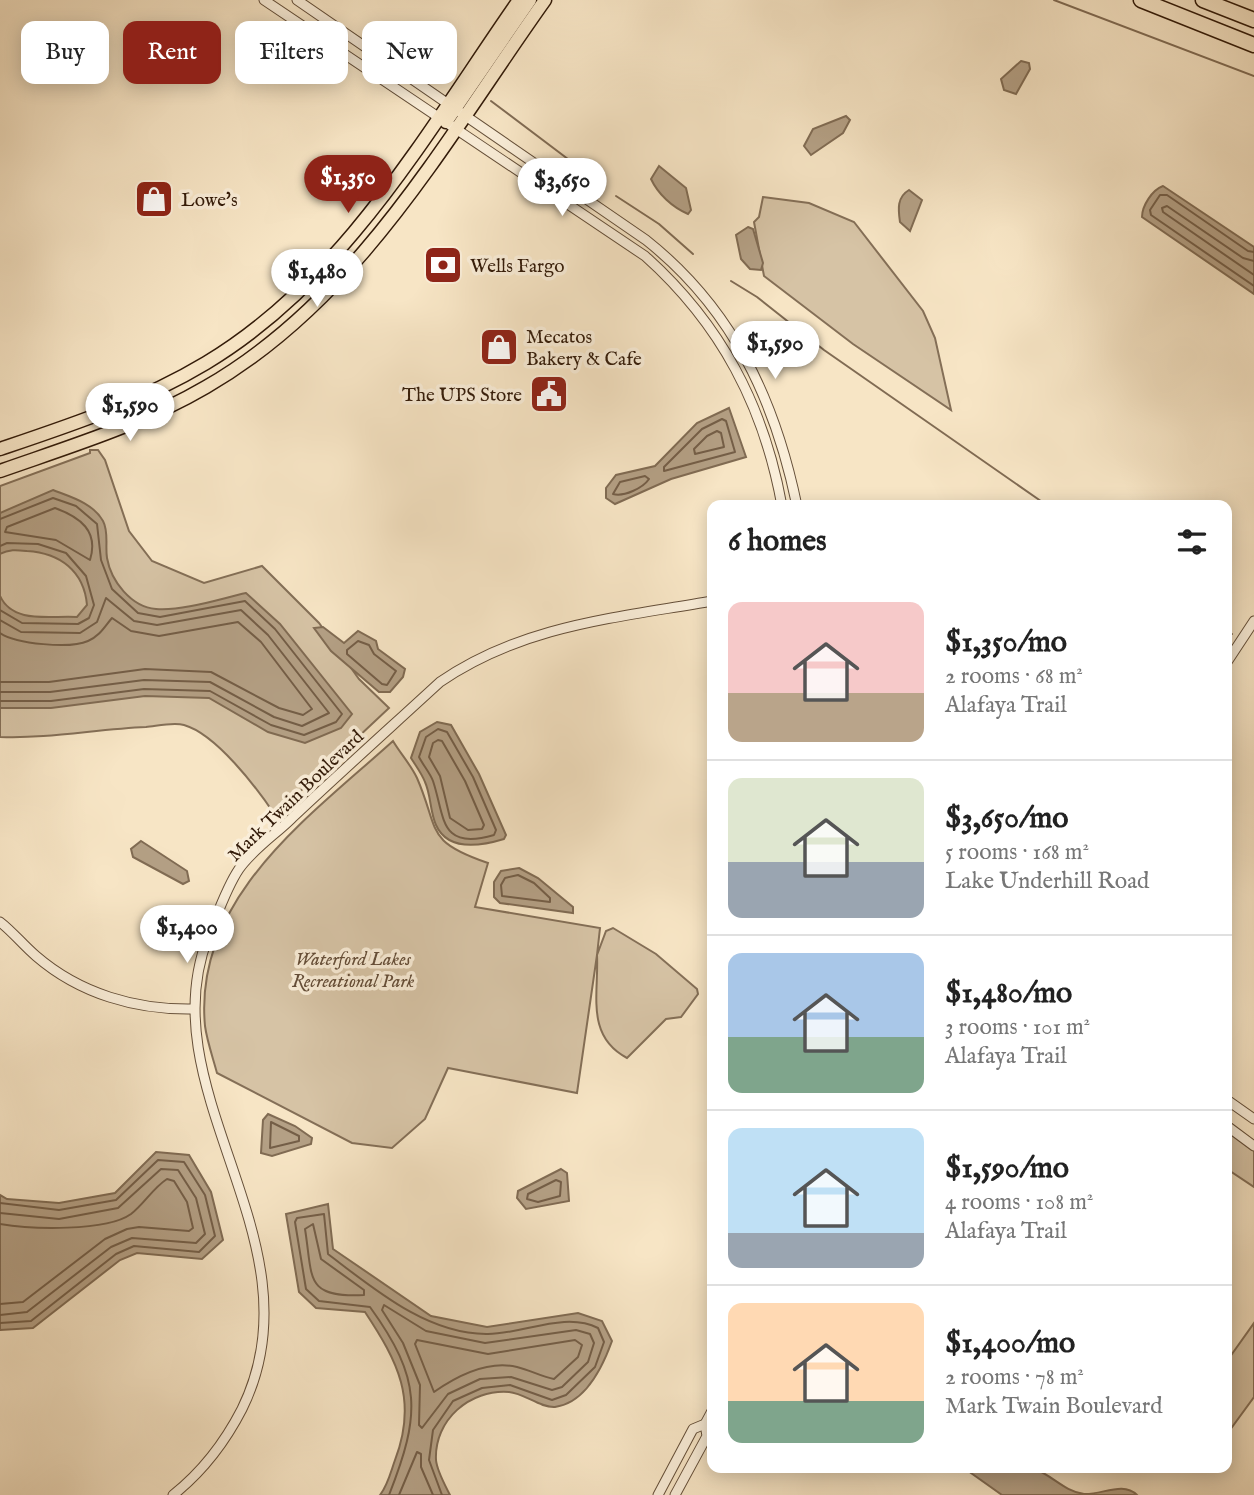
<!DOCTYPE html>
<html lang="en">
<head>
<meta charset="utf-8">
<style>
  :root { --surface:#fff; --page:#f2f2f2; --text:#222; --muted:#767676; --line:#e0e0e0; --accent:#8f2418 }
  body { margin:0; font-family:"IM FELL English",serif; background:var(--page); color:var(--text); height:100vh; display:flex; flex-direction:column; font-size:26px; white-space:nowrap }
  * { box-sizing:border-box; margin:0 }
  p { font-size:23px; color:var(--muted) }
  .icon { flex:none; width:38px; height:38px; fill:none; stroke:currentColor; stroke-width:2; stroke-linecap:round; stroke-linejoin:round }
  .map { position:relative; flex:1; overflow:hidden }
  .side { position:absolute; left:707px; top:500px; width:525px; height:973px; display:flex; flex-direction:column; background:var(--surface); border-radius:14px; box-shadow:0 4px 18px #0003 }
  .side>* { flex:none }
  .guide { position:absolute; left:21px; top:21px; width:581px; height:63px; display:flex; gap:14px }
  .price { position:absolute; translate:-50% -60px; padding:0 16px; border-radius:24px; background:#fff; color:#222; font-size:23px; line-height:46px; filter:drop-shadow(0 2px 4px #0008) }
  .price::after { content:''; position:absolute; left:50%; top:42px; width:21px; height:16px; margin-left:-10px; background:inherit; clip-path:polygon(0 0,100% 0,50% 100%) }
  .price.active { background:var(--accent); color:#fff }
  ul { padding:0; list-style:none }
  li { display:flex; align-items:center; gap:21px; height:175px; padding:0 21px }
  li+li { border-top:2px solid var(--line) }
  li span { display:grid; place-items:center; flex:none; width:196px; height:140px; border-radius:14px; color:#555 }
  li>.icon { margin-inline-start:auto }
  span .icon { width:84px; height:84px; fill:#fffc; stroke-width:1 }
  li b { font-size:30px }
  h2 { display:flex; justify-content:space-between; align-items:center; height:84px; padding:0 21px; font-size:30px }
  .pill { padding:0 24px; border-radius:14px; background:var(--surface); box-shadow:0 4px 18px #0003; font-size:24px; line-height:63px }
  .pill.active { background:var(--accent); color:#fff }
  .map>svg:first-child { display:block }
</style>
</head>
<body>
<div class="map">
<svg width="1254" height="1495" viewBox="0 0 1254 1495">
  <rect width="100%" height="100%" fill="#f7e5c5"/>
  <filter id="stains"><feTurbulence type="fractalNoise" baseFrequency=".00286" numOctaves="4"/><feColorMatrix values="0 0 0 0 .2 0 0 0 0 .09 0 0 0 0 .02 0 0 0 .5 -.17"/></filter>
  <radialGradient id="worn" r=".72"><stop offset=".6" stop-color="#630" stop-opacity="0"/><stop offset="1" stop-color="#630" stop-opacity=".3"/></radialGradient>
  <g fill="#d6c3a5" stroke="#846f57" stroke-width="2">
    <polygon points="763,197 809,203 854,222 923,311 935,338 951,410 853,344 764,276 754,222 759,217"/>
    <path d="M90,450H98L105,460L129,531L152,561L204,583L262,566L319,623L359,679L389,708L275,815C257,788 216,734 184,725C173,722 157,726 146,727C97,729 48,739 0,737V486L90,453Z"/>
    <path d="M393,741C400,753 411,765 417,778C440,831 424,841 488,863L475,907L600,928L597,955L606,931L613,928L656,954L697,989L698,994L681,1017L666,1019L627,1058C585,1036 599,993 597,955L577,1093L448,1068L425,1119L392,1148L352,1143L217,1073C213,1058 207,1041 205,1026C193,898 309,817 393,741Z"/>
    <polygon points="1227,1131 1254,1150 1254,1187 1227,1169"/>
    <polygon points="1254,1323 1254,1397 1227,1434 1227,1361"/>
  </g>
  <g fill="#b4a085" stroke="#806b53" stroke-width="2">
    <polygon points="1021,61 1029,63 1030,69 1016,94 1004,90 1001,79"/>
    <polygon points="846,116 850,120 843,133 811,155 804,146 813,129"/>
    <path d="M659,166L686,188L691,210L688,214C672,207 658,194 651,179Z"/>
    <path d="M1163,186L1254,247V294L1142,217C1142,206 1152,190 1163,186Z"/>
    <path d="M909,190L922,200L910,231L900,222C898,209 897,197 909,190Z"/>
    <polygon points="748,227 753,229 763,263 761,270 750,269 741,259 736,235"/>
    <polygon points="729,408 746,457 671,479 615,504 606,498 606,488 616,475 655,466 697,423"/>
    <path d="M53,490C71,497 93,503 103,521C109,532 105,546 107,558C111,581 131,607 156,609C184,611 219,599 246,593L280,624L352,714L341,728L305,743L268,732L209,698L145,696L51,708H0V596C13,625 52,615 77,617L87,605C84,571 60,553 27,551C17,550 9,549 0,554V513Z"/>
    <polygon points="323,627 344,643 358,631 376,641 378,649 405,669 403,677 390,692 379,692 331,651 314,628"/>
    <path d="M437,722L451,725L479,774L506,835L504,839C481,846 448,852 436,825C430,812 431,795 425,782C422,774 416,766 411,758L420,732Z"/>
    <polygon points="141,841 187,871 189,881 183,884 133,857 131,849"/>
    <polygon points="519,868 538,878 573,907 573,913 500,903 494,897 494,882 501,871"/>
    <polygon points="268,1114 295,1126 312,1138 311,1144 272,1156 261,1153 263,1120"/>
    <polygon points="156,1152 189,1155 211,1192 223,1240 202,1259 137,1253 120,1260 33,1328 0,1330 0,1195 7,1199 59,1203 115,1193"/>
    <polygon points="561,1169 567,1173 569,1201 526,1209 517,1198 518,1191"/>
    <path d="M328,1204L333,1249L431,1316L487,1327L578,1313L602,1321L612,1341C603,1366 586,1403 555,1407C540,1408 524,1393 509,1392C470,1389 434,1420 436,1460C437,1471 445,1485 450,1495H380C388,1485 391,1471 395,1460C418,1400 398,1362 365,1312L316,1308L299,1292L286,1214Z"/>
    <path d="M964,1468C980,1468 1022,1463 1035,1469C1053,1476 1064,1491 1084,1494C1102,1495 1123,1481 1137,1495H1002Z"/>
  </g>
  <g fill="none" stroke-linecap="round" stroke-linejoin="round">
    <g stroke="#745e47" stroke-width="2">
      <polyline points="1254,252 1248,251 1167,195 1160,195 1150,210 1151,215 1254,286"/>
      <polyline points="1254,261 1243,258 1167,206 1162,208 1163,212 1254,275"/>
      <polygon points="722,419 726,421 735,452 664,471 664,467 702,429"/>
      <polygon points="717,431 721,433 724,447 695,454 694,449 707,436"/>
      <path d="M645,476L649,479C643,488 624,497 613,494L620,482Z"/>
      <path d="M55,508C80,517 99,531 90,560L56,540L5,532L7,527Z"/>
      <polyline points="0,519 53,498 76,506 97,524 101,560 112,589 138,613 160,617 245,601 275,629 342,714 336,722 304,735 271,725 210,691 144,689 51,701 0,701"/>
      <polyline points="0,546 7,543 38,544 66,553 86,576 94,605 89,618 78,624 22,623 0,610"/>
      <polyline points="0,620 21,632 80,633 97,622 106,598 134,621 157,625 241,610 268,635 329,713 302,726 274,717 210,682 144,680 50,692 0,692"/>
      <path d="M0,633C16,644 70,649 88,641C100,636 105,626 112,618L131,631L159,636L238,622L261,642L312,709L303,715L279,708L211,672L145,669L49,682H0"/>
      <polygon points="358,641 369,645 374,654 396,671 387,685 382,684 347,654 347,650"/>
      <path d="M438,729L447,732L473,777L496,830L494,835C439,851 445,817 433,781C430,773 423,765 419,757L426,737Z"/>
      <polygon points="438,740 442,741 465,781 484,825 482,829 468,830 450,818 440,776 429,757 433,743"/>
      <polygon points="518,875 534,883 550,898 550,902 502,896 501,885 505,878"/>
      <polygon points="271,1122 299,1136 299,1141 270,1148"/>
      <polygon points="556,1180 561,1182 560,1196 538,1202 527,1199 528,1194"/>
      <polyline points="0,1203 59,1210 116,1200 158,1160 184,1162 205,1195 215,1236 199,1252 134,1246 116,1254 31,1321 0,1323"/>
      <polyline points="0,1213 59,1219 118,1208 161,1169 178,1170 196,1198 205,1234 196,1243 132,1238 111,1247 27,1312 0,1315"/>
      <path d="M0,1224C30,1229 106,1232 131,1214C144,1204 153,1188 167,1179L174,1181L187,1202L193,1228L189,1231L139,1227L127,1229L105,1239L23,1302L0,1304"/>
      <path d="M313,1224L321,1259L364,1290V1295C304,1298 313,1278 305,1229Z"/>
      <polygon points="384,1305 426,1331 485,1343 576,1330 590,1334 594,1343 588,1362 562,1387 552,1390 511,1377 480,1379 448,1394 422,1428 419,1425 420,1385 403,1343 382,1310"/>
      <path d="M417,1340L488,1354L575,1340L582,1345L578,1357L554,1379C542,1377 530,1370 517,1367C488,1360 457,1376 434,1392L415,1344Z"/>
      <path d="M389,1495C421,1414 422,1379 370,1307L319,1301L306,1289L295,1222L297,1218L324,1214L328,1254C374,1289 428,1335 488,1334C523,1334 565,1311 598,1328L604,1342L595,1367L566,1395L552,1400L510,1385L482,1388L453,1401L433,1430L429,1460L442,1495"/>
      <polyline points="399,1495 417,1452 421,1454 421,1467 433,1495"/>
    </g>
    <g stroke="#806b53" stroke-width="2">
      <polyline points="1054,0 1254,76"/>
      <polyline points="491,101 601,184"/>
      <polyline points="616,196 659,224 693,254"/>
      <polyline points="731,281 757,297 824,350 1048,506"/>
      <polyline points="1227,631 1232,634"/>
    </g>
    <defs>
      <g id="minor">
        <path d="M264,0L645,256C721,324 764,406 782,506"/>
        <path d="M297,0L646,240C733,309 775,400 797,506"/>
        <polyline points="1227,662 1254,621"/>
        <path d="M0,922C13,932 23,945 36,956C80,994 136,1010 193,1009"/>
        <polyline points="1227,1100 1254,1119"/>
        <polyline points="1227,1126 1254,1146"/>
        <path d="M173,1495C202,1472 225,1442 242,1409C324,1243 147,1093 208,937C217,916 226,888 239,869C252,850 276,834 292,818C341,772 391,727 440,682C523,625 616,618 712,601"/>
        <polyline points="658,1495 693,1429 705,1424 712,1411"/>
        <polyline points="675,1495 707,1436 705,1424"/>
      </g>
      <g id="major">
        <polyline points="446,122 530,0"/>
        <path d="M0,449C71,425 141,402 206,363C346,279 428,130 519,0"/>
        <path d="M0,471C71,446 141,425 206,387C359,299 445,140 545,0"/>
      </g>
      <g id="highway">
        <polyline points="1141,0 1254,45"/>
        <polyline points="1203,0 1254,20"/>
      </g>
    </defs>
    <use href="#minor" stroke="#644e38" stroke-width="11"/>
    <use href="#major" stroke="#331b09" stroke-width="15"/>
    <use href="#highway" stroke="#331b09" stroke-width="17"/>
    <use href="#minor" stroke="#faeed9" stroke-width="9"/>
    <use href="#major" stroke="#f7e5c5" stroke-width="12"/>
    <use href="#highway" stroke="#f7e5c5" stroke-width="14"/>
  </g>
  <defs>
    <symbol id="shop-square" viewBox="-11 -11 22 22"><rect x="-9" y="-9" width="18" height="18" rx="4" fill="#8f2418" stroke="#faeed9"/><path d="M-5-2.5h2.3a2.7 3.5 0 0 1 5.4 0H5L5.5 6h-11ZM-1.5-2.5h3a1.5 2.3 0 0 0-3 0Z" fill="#fff"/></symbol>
    <symbol id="bank-square" viewBox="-11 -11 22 22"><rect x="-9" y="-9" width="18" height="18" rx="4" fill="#8f2418" stroke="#faeed9"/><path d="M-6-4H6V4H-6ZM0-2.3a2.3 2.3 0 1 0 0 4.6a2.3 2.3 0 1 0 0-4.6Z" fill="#fff"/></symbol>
    <symbol id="civic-square" viewBox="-11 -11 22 22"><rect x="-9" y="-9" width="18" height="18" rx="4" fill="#8f2418" stroke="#faeed9"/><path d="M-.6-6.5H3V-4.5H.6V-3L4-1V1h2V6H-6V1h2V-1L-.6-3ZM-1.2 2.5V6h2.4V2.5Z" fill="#fff"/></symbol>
  </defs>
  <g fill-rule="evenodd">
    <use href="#shop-square" x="132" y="177" width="44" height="44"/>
    <use href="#bank-square" x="421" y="243" width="44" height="44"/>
    <use href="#shop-square" x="477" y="325" width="44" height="44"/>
    <use href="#civic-square" x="527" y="372" width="44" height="44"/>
  </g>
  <g text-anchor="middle" stroke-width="7" stroke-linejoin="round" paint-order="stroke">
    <g font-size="19" fill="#331b09" stroke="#faeed9" text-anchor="start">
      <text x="181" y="206">Lowe's</text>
      <text x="470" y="272">Wells Fargo</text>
      <text x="526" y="343">Mecatos<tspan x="526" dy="22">Bakery &amp; Cafe</tspan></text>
      <text x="522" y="401" text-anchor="end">The UPS Store</text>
    </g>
    <g font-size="19" fill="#331b09" stroke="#faeed9">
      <text transform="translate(295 795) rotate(-44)" y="7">Mark Twain Boulevard</text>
    </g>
    <g font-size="19" font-style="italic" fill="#644d38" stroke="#faeed9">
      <text x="353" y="965">Waterford Lakes<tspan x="353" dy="22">Recreational Park</tspan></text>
    </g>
  </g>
  <rect width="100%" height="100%" filter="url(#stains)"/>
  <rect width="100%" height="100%" fill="url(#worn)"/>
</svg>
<b class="price active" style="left:348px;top:215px">$1,350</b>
<b class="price" style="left:562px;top:218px">$3,650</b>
<b class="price" style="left:317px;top:309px">$1,480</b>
<b class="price" style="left:775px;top:381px">$1,590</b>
<b class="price" style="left:130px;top:443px">$1,590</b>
<b class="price" style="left:187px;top:965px">$1,400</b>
<div class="guide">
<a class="pill">Buy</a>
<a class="pill active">Rent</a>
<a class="pill">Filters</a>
<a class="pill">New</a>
</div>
<section class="side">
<h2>6 homes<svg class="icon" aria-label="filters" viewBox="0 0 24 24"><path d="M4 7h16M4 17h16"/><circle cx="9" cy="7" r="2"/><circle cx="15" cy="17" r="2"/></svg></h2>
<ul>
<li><span style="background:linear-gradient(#f6c9c9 65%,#b9a48a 0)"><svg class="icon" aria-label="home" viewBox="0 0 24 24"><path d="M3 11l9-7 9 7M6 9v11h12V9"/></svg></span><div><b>$1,350/mo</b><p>2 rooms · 68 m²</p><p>Alafaya Trail</p></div></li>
<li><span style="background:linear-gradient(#dfe7d0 60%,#9aa5b1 0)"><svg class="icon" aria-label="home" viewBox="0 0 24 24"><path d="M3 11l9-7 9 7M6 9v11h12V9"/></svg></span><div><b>$3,650/mo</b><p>5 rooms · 168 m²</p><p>Lake Underhill Road</p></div></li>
<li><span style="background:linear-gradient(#a9c7e8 60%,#7fa58c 0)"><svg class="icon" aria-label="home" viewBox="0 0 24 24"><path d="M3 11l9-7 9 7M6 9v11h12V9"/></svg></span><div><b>$1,480/mo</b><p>3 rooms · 101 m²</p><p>Alafaya Trail</p></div></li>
<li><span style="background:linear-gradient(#bfe0f5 75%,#9aa5b1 0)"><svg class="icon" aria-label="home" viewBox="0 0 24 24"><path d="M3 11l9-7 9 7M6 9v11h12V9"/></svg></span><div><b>$1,590/mo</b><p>4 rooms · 108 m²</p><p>Alafaya Trail</p></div></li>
<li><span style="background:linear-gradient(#ffd9b3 70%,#7fa58c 0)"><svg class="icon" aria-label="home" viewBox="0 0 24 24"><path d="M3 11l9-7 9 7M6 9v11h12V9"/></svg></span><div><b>$1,400/mo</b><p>2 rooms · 78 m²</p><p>Mark Twain Boulevard</p></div></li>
</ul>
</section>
</div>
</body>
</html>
